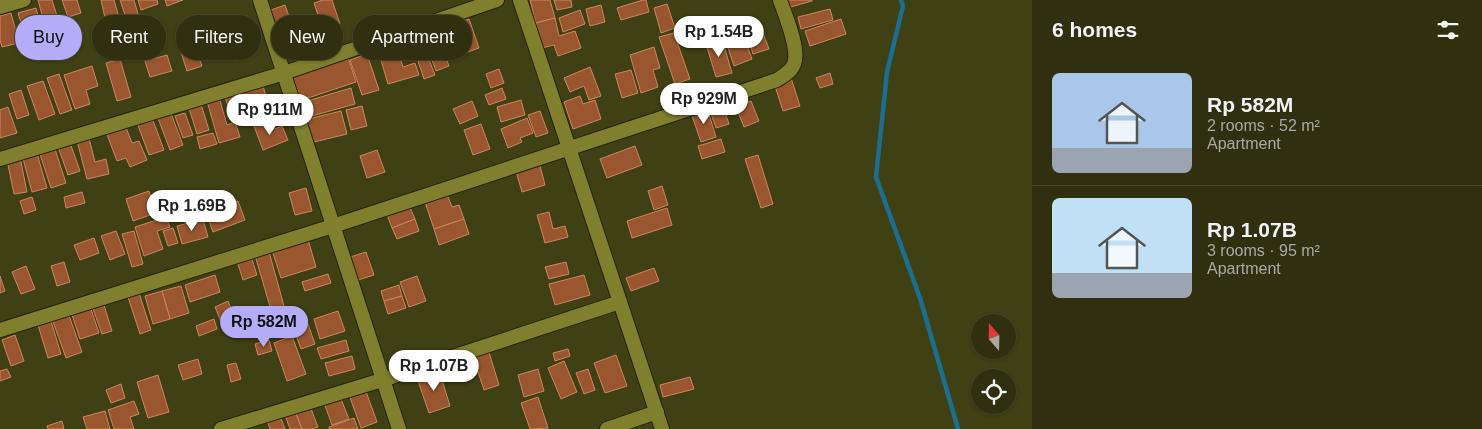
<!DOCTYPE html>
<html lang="en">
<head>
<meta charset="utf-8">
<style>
  :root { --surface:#303010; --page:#383819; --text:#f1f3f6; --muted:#a8a99f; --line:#4b4b30; --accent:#b5acf8 }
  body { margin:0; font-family:Arial,sans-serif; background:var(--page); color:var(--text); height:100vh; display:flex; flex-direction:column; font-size:19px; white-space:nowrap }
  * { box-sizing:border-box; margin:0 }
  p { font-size:16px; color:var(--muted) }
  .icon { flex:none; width:28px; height:28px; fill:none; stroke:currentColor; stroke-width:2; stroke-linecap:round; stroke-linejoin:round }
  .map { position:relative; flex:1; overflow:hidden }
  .drawer { display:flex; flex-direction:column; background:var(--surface); width:450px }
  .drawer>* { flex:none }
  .top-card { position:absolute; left:15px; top:15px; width:475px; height:45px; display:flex; gap:10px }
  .needle { width:32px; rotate:340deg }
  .fabs { position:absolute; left:971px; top:314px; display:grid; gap:10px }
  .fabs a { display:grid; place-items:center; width:45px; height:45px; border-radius:50%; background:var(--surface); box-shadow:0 1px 4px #0004,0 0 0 1px var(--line); font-size:25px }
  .price { position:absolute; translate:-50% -42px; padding:0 11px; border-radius:18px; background:#fff; color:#222; font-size:16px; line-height:32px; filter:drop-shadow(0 1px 2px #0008) }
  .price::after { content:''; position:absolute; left:50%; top:30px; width:15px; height:11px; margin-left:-8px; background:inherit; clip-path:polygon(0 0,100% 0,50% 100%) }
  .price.on { background:var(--accent); color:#111 }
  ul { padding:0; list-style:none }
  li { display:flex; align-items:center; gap:15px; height:125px; padding:0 20px }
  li+li { border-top:1px solid var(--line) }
  li span { display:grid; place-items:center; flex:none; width:140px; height:100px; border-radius:8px; color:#555 }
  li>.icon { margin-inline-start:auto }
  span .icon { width:60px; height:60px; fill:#fffc; stroke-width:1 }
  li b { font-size:21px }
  h2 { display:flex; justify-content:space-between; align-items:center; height:60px; padding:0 20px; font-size:21px }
  .pill { padding:0 18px; border-radius:22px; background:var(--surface); box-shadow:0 1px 4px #0004,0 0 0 1px var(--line); font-size:18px; line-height:45px }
  .pill.on { background:var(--accent); color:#111 }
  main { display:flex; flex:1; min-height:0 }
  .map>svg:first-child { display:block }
</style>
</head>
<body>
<main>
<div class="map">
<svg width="1032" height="429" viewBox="0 0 1032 429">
  <rect width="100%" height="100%" fill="#404015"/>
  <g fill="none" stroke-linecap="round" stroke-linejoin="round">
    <polyline stroke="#1a6f90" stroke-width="4.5" points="901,0 903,6 887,72 876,177 920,298 958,429"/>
  </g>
  <g fill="#9a572f" stroke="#cd855e">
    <polygon points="38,0 52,0 58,19 65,17 68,26 47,33"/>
    <polygon points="62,0 77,0 81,13 68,17"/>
    <polygon points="101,0 114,0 118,14 105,18"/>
    <polygon points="120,0 134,0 140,21 128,24"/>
    <polygon points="138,0 157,0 158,4 141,10"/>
    <polygon points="165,0 183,0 167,6"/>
    <polygon points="323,0 332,0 340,24 323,30 314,3"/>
    <polygon points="530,0 550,0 555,18 536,23"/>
    <polygon points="554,0 571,0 572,7 557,10"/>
    <polygon points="643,0 646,0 649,12 621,20 617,8"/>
    <polygon points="784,0 812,0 812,1 787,8"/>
    <polygon points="667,4 675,28 661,33 654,8"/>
    <polygon points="285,5 298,42 281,48 268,11"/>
    <polygon points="601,5 605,22 590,26 586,9"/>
    <polygon points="36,8 40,24 23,29 18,13"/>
    <polygon points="830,9 833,20 801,29 798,17"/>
    <polygon points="580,10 585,24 563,32 559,18"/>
    <polygon points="11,13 19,43 2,47 0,40 0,16"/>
    <polygon points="555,18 559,36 575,31 581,48 558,56 554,45 542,48 536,23"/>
    <polygon points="469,19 479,48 462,54 453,24"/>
    <polygon points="841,19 846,34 810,46 805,31"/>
    <polygon points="738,21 752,59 734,66 721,27"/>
    <polygon points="244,22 249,37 225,44 221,29"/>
    <polygon points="435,28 449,66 436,71 422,33"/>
    <polygon points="674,33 690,79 675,84 659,37"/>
    <polygon points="763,33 769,49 753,54 748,38"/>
    <polygon points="206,34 209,44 196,49 202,66 187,71 178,43"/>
    <polygon points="722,39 732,73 716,77 706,44"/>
    <polygon points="249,40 254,54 235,61 230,47"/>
    <polygon points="396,45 403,67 415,63 419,75 388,84 378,50"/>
    <polygon points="654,47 660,68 653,70 658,87 641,93 630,55"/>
    <polygon points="347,54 356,82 296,102 286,73"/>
    <polygon points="367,54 379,90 362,95 350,60"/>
    <polygon points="167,55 172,71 150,77 145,61"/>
    <polygon points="428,57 435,75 424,79 418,61"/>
    <polygon points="120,59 131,97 117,101 106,63"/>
    <polygon points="92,66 98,86 86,90 90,104 75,109 64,75"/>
    <polygon points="590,67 601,96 589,100 584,86 570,92 564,78"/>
    <polygon points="499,69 504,83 491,88 486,74"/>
    <polygon points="631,70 638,93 622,98 615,74"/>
    <polygon points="830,73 833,84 820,88 816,78"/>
    <polygon points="59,74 72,110 60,114 47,78"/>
    <polygon points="791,78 800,106 783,111 774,83"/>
    <polygon points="43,81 55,114 39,120 27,86"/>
    <polygon points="263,86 270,110 249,117 241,92"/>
    <polygon points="351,88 355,104 301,119 297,104"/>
    <polygon points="502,88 506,99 489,105 485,95"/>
    <polygon points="21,90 29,115 17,119 9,94"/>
    <polygon points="235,94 242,116 232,119 225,97"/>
    <polygon points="580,96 583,104 595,100 601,119 573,129 564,102"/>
    <polygon points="219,97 227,125 235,122 240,137 219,143 207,101"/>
    <polygon points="521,100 525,115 501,122 497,107"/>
    <polygon points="200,101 209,130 197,134 188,105"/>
    <polygon points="472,101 478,116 460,124 453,109"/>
    <polygon points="721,101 729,124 716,128 708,105"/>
    <polygon points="751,101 759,121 744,127 736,107"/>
    <polygon points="362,106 367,126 351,130 346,110"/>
    <polygon points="8,107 17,133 0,138 0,110"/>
    <polygon points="169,108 183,145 170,150 156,113"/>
    <polygon points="707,108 716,137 701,142 691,113"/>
    <polygon points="341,111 347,134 310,143 304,120"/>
    <polygon points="540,111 548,133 536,137 528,115"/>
    <polygon points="185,113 193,135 183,138 175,116"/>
    <polygon points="151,115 164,150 149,155 136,120"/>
    <polygon points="527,118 533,133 520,138 522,142 508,148 501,129"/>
    <polygon points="265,122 269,131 282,126 288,140 263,150 254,126"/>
    <polygon points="481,124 490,149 473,155 464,130"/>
    <polygon points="125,125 132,143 139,141 147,160 130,167 126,158 117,161 106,132"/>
    <polygon points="213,133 217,144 200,149 197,137"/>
    <polygon points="88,134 95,162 106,159 109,174 87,179 76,137"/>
    <polygon points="721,139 725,152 702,159 698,146"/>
    <polygon points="69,140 80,171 68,175 57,144"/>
    <polygon points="53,143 66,183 51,188 38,148"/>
    <polygon points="635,146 642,165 607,178 600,159"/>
    <polygon points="36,150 47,188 32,192 22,155"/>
    <polygon points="377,150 385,172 367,178 360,156"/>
    <polygon points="758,155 773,204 761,208 745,159"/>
    <polygon points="20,157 27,192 14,194 7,160"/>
    <polygon points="539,162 545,185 522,192 515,168"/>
    <polygon points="662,186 668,205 654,210 648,191"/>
    <polygon points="306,188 312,211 295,215 289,193"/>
    <polygon points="149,191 156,213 133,221 126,199"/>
    <polygon points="82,192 85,203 66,208 64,197"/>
    <polygon points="446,192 452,207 459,205 464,219 434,229 424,199"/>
    <polygon points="32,197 36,210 24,214 20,201"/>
    <polygon points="238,201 245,220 213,232 206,213"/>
    <polygon points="408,203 415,219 392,228 386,212"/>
    <polygon points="667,208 672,225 632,238 627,221"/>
    <polygon points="549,212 553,229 565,226 568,237 545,243 537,215"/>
    <polygon points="166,217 170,227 157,231 163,249 144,256 135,227"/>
    <polygon points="203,219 208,237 182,244 177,226"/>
    <polygon points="415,219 419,231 397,239 392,228"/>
    <polygon points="464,219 469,234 439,245 434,229"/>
    <polygon points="173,228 178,243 168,246 163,231"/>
    <polygon points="116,231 125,254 110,260 101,236"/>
    <polygon points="134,231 143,264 132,267 122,234"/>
    <polygon points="307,236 316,267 281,278 271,247"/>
    <polygon points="94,238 99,253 80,260 74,245"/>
    <polygon points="268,248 284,306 271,310 254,252"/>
    <polygon points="366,252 374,275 355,281 347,258"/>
    <polygon points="250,253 257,275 243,280 236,258"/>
    <polygon points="64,262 70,282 57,286 51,266"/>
    <polygon points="566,262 569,274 549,279 545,267"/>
    <polygon points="26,266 35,289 21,294 12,272"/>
    <polygon points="654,268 659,281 631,291 626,278"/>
    <polygon points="328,274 331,283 305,291 302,282"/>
    <polygon points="215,275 220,292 190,302 185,285"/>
    <polygon points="584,275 590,295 555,305 549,284"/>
    <polygon points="0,276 5,291 0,293"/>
    <polygon points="417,276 426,301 409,307 400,282"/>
    <polygon points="399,285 402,296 384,301 381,291"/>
    <polygon points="181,286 189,313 170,319 162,291"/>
    <polygon points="162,291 170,319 153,324 145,296"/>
    <polygon points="139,293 151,330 140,334 128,297"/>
    <polygon points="402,296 406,308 388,314 384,301"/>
    <polygon points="228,301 235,318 222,324 215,307"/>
    <polygon points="103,302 112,331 102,334 92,306"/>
    <polygon points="91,309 99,333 80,339 72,315"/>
    <polygon points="67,310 82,352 66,358 51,316"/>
    <polygon points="338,311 345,331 320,339 314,319"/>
    <polygon points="305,316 315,344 301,349 291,321"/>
    <polygon points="214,319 217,329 199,336 196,326"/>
    <polygon points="51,321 61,354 48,358 38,325"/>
    <polygon points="15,335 24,361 11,366 2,340"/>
    <polygon points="292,336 306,374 287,381 274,343"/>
    <polygon points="269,340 272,351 258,355 255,344"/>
    <polygon points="346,340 349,351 321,359 317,348"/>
    <polygon points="488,349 499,385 484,390 472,354"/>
    <polygon points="568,349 570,356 555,361 553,353"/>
    <polygon points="616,355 627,386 605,393 594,363"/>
    <polygon points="352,356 355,369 329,376 325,363"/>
    <polygon points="198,359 202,374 183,380 178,365"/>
    <polygon points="564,361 577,392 561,399 548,368"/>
    <polygon points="236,363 241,379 231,382 227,365"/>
    <polygon points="7,369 11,377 0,381 0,371"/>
    <polygon points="538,369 544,391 524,397 518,375"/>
    <polygon points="588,369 595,390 584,394 576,373"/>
    <polygon points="439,370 450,406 429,413 417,378"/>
    <polygon points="158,375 169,412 148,418 137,382"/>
    <polygon points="690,377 694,389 663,397 660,385"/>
    <polygon points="121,384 125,398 111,403 106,390"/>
    <polygon points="364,386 377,422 361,428 348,392"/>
    <polygon points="339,394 349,419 332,425 323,400"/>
    <polygon points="538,397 548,428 530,429 521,403"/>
    <polygon points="134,401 139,414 130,417 134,429 114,429 108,410"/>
    <polygon points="310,406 318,427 313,429 302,429 295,411"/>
    <polygon points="105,411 110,429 87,429 83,417"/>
    <polygon points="295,411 302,429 290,429 285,415"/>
    <polygon points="279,413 285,429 270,429 266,417"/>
    <polygon points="354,418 358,429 329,429 329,427"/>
    <polygon points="62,421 64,429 48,429 47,426"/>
  </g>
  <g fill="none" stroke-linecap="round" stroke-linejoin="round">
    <defs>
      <g id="street">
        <polyline points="260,0 399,429"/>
        <polyline points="520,0 662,429"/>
        <polyline points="0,7 24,0"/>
        <polyline points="0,159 284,73 497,0"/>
        <path d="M0,330L333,226L777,80C783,76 791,72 794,64C800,49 785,15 780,0"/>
        <polyline points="221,429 382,380 620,302"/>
        <polyline points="607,429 657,412"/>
      </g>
    </defs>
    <use href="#street" stroke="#25260c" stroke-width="16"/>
    <use href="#street" stroke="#7f7f2d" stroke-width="14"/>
  </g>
</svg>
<div class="fabs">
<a><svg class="needle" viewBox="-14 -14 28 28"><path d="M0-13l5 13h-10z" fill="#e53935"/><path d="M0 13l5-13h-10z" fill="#a8a99f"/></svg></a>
<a><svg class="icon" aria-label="locate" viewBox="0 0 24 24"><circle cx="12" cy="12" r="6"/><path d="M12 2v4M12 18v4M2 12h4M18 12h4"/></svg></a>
</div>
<b class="price" style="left:719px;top:58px">Rp 1.54B</b>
<b class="price" style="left:704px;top:125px">Rp 929M</b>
<b class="price" style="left:270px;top:136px">Rp 911M</b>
<b class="price" style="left:192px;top:232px">Rp 1.69B</b>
<b class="price on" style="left:264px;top:348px">Rp 582M</b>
<b class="price" style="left:434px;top:392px">Rp 1.07B</b>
<div class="top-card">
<a class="pill on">Buy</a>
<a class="pill">Rent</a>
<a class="pill">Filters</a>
<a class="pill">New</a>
<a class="pill">Apartment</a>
</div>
</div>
<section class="drawer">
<h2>6 homes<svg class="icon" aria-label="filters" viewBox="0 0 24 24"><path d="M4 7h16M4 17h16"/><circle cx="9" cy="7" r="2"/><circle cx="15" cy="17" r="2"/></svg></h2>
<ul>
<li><span style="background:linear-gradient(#a9c7e8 75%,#9aa5b1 0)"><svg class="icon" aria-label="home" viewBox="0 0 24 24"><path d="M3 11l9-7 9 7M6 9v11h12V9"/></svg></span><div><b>Rp 582M</b><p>2 rooms · 52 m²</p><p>Apartment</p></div></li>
<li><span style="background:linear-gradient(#bfe0f5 75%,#9aa5b1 0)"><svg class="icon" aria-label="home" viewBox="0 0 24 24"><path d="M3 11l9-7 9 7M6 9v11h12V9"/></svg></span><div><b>Rp 1.07B</b><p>3 rooms · 95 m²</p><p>Apartment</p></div></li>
</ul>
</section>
</main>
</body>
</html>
